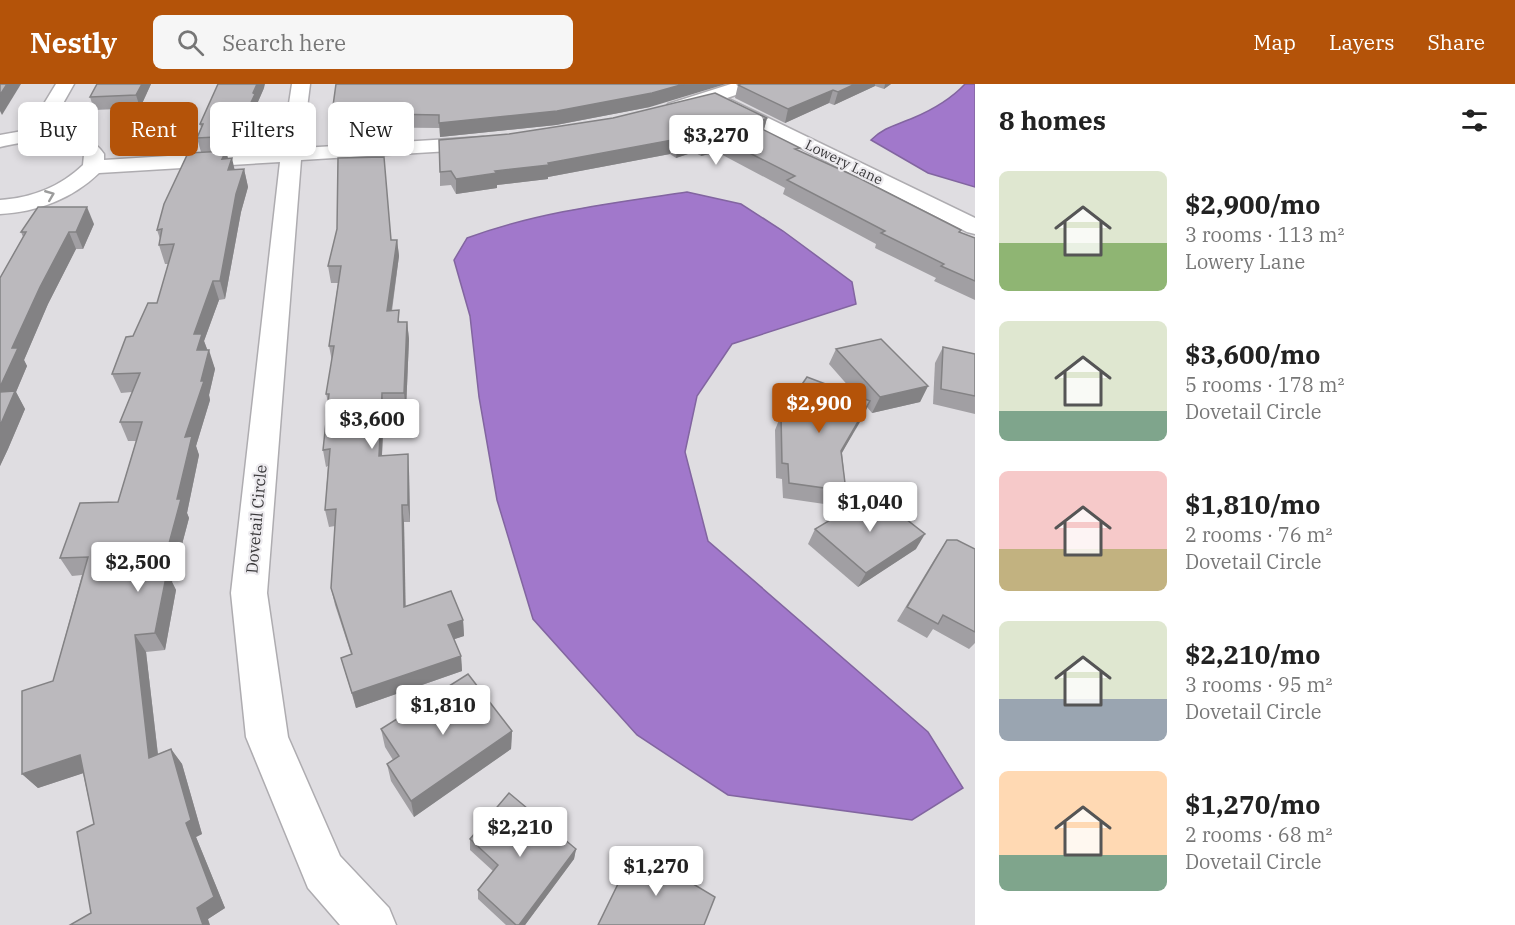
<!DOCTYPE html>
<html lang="en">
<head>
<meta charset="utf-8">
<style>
  :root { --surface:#fff; --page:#f6f6f6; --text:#222; --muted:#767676; --accent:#b45309 }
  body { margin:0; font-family:"IBM Plex Serif",serif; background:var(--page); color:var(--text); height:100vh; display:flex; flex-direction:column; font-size:22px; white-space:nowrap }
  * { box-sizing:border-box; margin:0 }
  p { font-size:20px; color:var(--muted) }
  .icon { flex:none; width:33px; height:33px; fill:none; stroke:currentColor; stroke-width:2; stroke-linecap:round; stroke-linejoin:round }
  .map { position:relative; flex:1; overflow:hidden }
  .panel { display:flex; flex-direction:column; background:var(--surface); width:540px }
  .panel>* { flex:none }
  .top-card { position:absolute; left:18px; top:18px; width:570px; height:54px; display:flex; gap:12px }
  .price { position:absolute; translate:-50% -51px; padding:0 14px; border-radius:6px; background:#fff; color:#222; font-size:20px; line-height:39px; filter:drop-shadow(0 2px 3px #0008) }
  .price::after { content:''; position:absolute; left:50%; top:36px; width:18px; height:14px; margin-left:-9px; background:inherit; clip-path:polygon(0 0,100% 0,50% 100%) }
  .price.on { background:var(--accent); color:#fff }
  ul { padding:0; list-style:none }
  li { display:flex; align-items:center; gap:18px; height:150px; padding:0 24px }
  li span { display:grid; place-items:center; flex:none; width:168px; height:120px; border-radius:9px; color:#555 }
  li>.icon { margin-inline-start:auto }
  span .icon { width:72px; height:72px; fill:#fffc; stroke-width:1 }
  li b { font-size:26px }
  h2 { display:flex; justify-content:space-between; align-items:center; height:72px; padding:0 24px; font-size:26px }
  .tag { padding:0 21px; border-radius:9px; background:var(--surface); box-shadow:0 3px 9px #0003; font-size:21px; line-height:54px }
  .tag.on { background:var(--accent); color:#fff }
  header { display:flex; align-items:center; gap:36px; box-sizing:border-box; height:84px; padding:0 30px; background:var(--accent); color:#fff }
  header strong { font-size:28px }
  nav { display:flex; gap:33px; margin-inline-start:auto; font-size:21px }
  .search { width:420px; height:54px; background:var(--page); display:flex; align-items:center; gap:15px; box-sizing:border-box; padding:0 21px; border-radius:9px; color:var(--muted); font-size:22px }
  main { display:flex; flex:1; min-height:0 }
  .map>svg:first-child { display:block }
</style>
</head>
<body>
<header>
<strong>Nestly</strong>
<div class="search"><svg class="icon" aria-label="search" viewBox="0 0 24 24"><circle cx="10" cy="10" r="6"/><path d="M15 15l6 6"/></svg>Search here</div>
<nav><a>Map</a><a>Layers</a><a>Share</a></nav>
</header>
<main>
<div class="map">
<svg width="975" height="841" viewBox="0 0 975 841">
  <rect width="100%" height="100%" fill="#dfdde1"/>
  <g fill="#a178cb" stroke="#8265a0" stroke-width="1.5">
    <path d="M965,0H975V103L928,89L871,56C884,43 897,41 913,34C932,26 951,15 965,0Z"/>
    <path d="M687,108L741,120L783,147L852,198L856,220L732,260L697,312L685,368L708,457L928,648L963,704L912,736L728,711L637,651L533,535L497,416L479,313L470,232L454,176L467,154C537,128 613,119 687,108Z"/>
  </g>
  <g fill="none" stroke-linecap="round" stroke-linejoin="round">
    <defs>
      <g id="street">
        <path d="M56,0H74L48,46C69,47 92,52 104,70V76L282,65L292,0H310L302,64L483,53L490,55L493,59L490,63L483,65L301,76L267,509L288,653L340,772L389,824L396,841H340L308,804L246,653L231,509L280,78L99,89C72,115 37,128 0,130V116C31,114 60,103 83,81L84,71C61,50 27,57 0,63V51L28,46Z"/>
        <polygon points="731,0 759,0 756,4 727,14 975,134 975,150 967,148 719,23 717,19 719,16 675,30 668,28 666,24 668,20"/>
      </g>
    </defs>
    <use href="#street" stroke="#aeacb0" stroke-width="3"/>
    <use href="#street" fill="#fff" fill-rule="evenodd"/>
  </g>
  <g fill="#a19fa3">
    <polygon points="151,0 140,24 94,26 90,13"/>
    <polygon points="741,0 891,0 884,5 875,2 834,21 829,19 785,39 735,14 738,1"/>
    <polygon points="264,4 257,20 258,23 238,66 226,67 228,75 235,86 244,85 248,103 241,128 225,215 219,216 204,257 215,285 209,311 210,316 196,362 199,371 187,429 189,434 172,498 176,506 165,566 146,568 158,670 171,665 182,680 202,750 196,753 225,824 208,835 91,829 94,740 83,689 38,704 22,690 53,597 82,491 72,492 60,474 118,418 136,357 128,357 120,338 132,308 121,309 112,290 133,252 157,219 169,180 165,180 159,161 160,155 157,146 201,68 197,54 201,44 200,40"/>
    <polygon points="650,23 556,41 440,53 440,44 334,43 332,29"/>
    <polygon points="767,34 764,46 799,67 960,148 975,154 975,216 934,197 936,194 875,164 876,160 783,110 785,104 717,68 701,72 694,68 676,74 670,70 548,93 548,95 497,101 497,104 456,110 451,101 440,102 440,88"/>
    <polygon points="94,140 83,165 76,165 48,220 24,276 27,282 16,308 25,325 8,365 0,382 0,194 23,153 21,148"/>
    <polygon points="391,156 397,156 399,172 392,227 400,238 407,238 409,255 406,326 384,326 382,372 409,387 410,438 404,438 405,522 463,536 464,552 454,555 461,572 462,587 356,624 341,574 351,570 335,521 331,504 335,442 329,443 325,426 328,382 326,383 323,366 328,318 326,310 332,277 329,262 338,199 331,199 328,182"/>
    <polygon points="943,263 975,270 975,330 933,320 935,279"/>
    <polygon points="836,265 928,302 920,318 872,329 867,323 842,369 846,407 838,422 783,414 782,395 776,394 775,346 781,331 858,313 829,280"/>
    <polygon points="815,445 916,465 858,503 808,460"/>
    <polygon points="947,456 975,465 975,559 969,565 933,545 927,554 897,537 937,471"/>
    <polygon points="381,645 512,647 511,665 414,733 391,697 387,680 393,676 385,663"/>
    <polygon points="470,755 576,765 574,775 525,841 506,841 478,815 478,806 493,787 470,766"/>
  </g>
  <g fill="#838284">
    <polygon points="7,0 21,0 2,31 0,27 0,11"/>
    <polygon points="142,0 151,0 140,24 136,11"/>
    <polygon points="257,0 265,0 264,4 257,20 258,23 238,66 235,52"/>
    <polygon points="684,0 726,0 650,23 556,41 440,53 439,39"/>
    <polygon points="855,0 875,0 875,2 834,21 838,8"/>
    <polygon points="885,0 891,0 884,5"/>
    <polygon points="833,6 829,19 785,39 788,25"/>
    <polygon points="767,34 763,48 754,41"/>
    <polygon points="697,54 694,68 676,74 678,60"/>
    <polygon points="720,54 717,68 701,72 704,58"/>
    <polygon points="672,56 670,70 548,93 548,95 497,101 497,104 456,110 456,95 495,87 548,79"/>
    <polygon points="226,67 230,82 232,74 236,92 232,103 222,75"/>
    <polygon points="244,85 248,103 241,128 225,215 220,197 236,110"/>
    <polygon points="87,123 94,140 83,165 76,148"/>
    <polygon points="69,148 76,165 48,220 24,276 27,282 16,308 25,325 8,365 0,382 0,303 12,264 40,203"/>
    <polygon points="397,156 399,172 389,244 387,227"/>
    <polygon points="213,197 219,216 204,257 208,268 197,266 194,250"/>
    <polygon points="407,238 409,255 406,326 404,309"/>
    <polygon points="209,266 215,285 209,311 210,316 196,362 199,371 187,429 189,434 172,498 176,506 165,566 155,549 161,489 177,415 185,353 201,297"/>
    <polygon points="928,302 920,318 872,329 880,313"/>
    <polygon points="382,309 384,326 381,389 379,372"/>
    <polygon points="870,317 863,333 834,382 841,367"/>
    <polygon points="408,370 409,387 410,438 408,421"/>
    <polygon points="402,421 404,438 406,538 404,523"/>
    <polygon points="925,450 916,465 858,503 866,489"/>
    <polygon points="463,536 464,552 449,557 448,541"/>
    <polygon points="135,551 146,568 160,689 149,674"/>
    <polygon points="461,572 462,587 356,624 352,609"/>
    <polygon points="512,647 511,665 414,733 411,717"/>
    <polygon points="171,665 182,680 202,750 196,753 225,824 208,835 210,841 203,841 197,824 186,739"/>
    <polygon points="80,671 93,686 38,704 22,690"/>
    <polygon points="576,765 574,775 525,841 519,841"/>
  </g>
  <g fill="#bbb9bd" stroke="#838284" stroke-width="1.5">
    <polygon points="0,0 7,0 0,11"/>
    <polygon points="97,0 142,0 136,11 90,13"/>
    <polygon points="218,0 257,0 253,9 255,10 235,52 197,54 203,40 200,40"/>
    <polygon points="336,0 684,0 652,9 557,27 439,39 439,31 332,29"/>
    <polygon points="741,0 855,0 838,8 833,6 788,25 738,1"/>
    <polygon points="715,9 767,34 754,41 800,64 795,65 859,94 961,146 959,148 975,154 975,197 941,182 944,180 881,149 885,147 787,96 795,92 720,54 704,58 697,54 678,60 672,56 548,79 549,81 495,87 497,89 456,95 451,87 440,88 439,56 509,50 613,34"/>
    <polygon points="226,67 222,75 232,74 228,86 244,85 236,110 220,197 213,197 194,250 202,250 197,266 209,266 201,297 204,297 185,353 192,352 177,415 181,415 161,489 167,488 155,549 135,551 149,674 171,665 191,736 186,739 214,813 197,824 203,841 70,841 91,829 77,748 94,740 80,671 22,690 22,607 53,597 88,473 60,474 80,419 118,418 142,338 120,338 140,289 112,290 126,253 133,252 148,219 157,219 174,160 159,161 162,145 157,146 164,120 188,69"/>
    <polygon points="384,73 391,156 397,156 387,227 399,226 398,238 407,238 404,309 382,309 379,372 408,370 408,421 402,421 404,523 451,507 463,536 448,541 461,572 352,609 341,574 352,570 331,504 336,425 325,426 330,365 323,366 329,310 326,310 334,262 329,262 341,182 328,182 337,145 338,74"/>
    <polygon points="38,123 87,123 76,148 69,148 40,203 12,264 18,264 0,303 0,194 26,148 21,148"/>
    <polygon points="881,255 928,302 880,313 836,265"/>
    <polygon points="943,263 975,270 975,312 941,305"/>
    <polygon points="807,293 870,317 841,367 846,407 789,399 788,380 782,379 781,331"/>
    <polygon points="15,307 0,342 0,308"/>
    <polygon points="874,410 925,450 866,489 815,445"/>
    <polygon points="947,456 957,456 975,465 975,548 943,531 938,540 907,523"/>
    <polygon points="468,590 512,647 411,717 387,680 399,672 381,645"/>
    <polygon points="509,709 576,765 519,841 516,841 478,806 498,781 470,755"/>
    <polygon points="635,765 715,813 704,841 598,841"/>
  </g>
  <defs><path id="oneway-chevron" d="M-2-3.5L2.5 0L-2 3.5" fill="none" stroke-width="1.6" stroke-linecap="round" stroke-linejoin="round" transform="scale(1.5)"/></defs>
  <use stroke="#9c9c9c" href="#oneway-chevron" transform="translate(50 111) rotate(-22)"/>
  <g text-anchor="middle" stroke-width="4.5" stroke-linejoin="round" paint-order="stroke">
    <g font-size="14" fill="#39383a" stroke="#eceaee">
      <text transform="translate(844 78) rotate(26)" y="5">Lowery Lane</text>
    </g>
    <g font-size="16" fill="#39383a" stroke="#eceaee">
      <text transform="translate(256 435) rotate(-85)" y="6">Dovetail Circle</text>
    </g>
  </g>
</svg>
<b class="price" style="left:716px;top:82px">$3,270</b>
<b class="price on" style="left:819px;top:350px">$2,900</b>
<b class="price" style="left:372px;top:366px">$3,600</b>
<b class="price" style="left:870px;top:449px">$1,040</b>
<b class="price" style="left:138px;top:509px">$2,500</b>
<b class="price" style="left:443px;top:652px">$1,810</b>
<b class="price" style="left:520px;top:774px">$2,210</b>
<b class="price" style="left:656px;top:813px">$1,270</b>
<div class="top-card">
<a class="tag">Buy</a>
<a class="tag on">Rent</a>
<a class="tag">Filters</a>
<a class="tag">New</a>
</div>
</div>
<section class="panel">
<h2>8 homes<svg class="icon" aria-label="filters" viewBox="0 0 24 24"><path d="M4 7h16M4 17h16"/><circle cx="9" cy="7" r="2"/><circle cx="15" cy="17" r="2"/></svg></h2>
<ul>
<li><span style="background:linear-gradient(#dfe7d0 60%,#8fb573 0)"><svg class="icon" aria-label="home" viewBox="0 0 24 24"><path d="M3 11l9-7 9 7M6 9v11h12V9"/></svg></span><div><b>$2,900/mo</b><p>3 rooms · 113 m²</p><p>Lowery Lane</p></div></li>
<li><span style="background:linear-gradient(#dfe7d0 75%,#7fa58c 0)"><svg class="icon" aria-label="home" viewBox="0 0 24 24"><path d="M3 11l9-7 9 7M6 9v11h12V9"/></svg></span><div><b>$3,600/mo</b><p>5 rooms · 178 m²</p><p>Dovetail Circle</p></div></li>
<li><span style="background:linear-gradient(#f6c9c9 65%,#c2b280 0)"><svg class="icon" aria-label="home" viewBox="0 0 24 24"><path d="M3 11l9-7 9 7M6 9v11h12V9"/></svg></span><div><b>$1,810/mo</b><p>2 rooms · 76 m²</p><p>Dovetail Circle</p></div></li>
<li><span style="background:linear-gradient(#dfe7d0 65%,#9aa5b1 0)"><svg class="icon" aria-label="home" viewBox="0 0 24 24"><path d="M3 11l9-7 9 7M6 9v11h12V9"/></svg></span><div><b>$2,210/mo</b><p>3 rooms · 95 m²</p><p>Dovetail Circle</p></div></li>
<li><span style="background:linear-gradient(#ffd9b3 70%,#7fa58c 0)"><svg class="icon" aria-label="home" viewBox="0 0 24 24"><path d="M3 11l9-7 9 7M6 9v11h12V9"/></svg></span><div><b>$1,270/mo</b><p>2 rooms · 68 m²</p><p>Dovetail Circle</p></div></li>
</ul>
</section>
</main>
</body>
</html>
